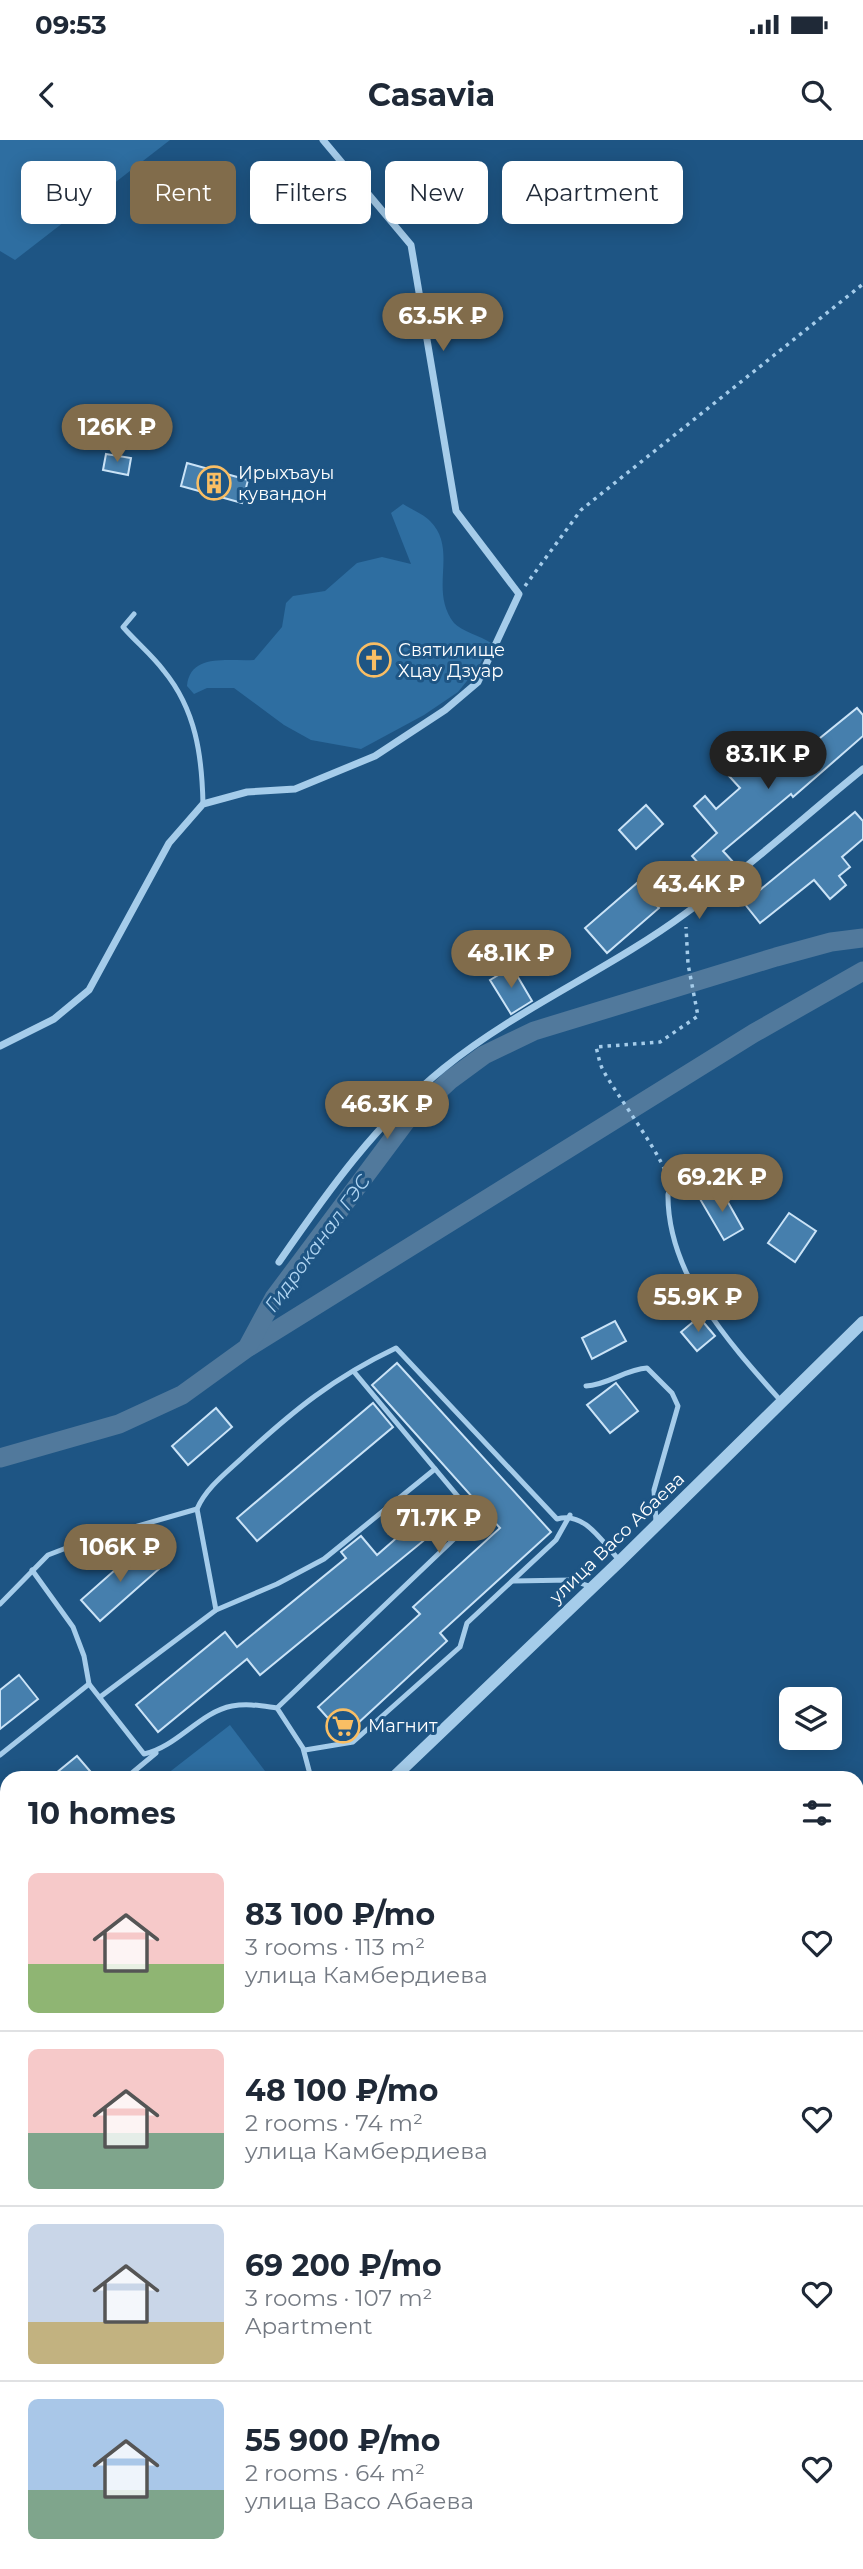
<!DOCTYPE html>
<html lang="en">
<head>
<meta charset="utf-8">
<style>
  :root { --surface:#fff; --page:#f2f2f3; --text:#1f2937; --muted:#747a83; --line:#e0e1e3; --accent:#816c4b }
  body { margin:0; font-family:Montserrat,sans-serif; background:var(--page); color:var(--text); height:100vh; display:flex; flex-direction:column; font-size:26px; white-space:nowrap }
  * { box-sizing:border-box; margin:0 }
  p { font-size:23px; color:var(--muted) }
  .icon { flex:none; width:38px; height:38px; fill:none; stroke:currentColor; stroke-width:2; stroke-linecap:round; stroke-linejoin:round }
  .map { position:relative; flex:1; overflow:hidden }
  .details { position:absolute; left:0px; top:1631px; width:864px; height:798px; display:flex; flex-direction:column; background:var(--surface); border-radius:21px 21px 0 0; box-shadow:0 4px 18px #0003 }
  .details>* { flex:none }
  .top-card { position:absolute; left:21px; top:21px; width:822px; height:63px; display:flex; gap:14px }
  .tools { position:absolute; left:779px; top:1547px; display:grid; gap:14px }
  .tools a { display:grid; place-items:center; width:63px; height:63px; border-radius:10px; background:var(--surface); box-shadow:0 4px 18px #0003; font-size:35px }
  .price { position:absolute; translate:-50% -60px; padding:0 16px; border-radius:24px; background:var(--accent); color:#fff; font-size:23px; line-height:46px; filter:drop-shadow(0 2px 4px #0008) }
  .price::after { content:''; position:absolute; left:50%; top:42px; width:21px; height:16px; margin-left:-10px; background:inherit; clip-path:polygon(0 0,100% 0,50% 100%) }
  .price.selected { background:#222; color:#fff }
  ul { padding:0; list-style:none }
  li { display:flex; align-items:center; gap:21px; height:175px; padding:0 28px }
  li+li { border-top:2px solid var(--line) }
  li span { display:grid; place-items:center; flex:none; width:196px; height:140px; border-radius:10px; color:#555 }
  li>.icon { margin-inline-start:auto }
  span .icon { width:84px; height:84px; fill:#fffc; stroke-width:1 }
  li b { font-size:30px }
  h2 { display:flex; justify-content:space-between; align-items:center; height:84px; padding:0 28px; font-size:30px }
  .pill { padding:0 24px; border-radius:10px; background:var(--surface); box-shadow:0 4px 18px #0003; font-size:24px; line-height:63px }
  .pill.selected { background:var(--accent); color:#fff }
  .status { display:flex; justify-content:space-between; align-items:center; height:49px; padding:0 35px; background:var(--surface); direction:ltr }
  .status svg { height:19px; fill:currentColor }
  header { display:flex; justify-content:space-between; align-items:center; height:91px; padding:0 28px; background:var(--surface); font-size:32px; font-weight:700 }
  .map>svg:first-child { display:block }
</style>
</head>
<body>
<div class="status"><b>09:53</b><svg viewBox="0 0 49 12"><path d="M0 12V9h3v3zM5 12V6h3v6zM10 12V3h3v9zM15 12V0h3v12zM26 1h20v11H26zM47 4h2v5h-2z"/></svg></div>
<header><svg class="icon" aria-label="back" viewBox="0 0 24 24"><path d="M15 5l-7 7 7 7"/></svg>Casavia<svg class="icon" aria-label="search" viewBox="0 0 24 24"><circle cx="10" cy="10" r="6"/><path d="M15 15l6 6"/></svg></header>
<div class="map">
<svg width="863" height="2429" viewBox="0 0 863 2429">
  <rect width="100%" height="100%" fill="#1e5584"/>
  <g fill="#2e6ea1">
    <polygon points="0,0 170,0 15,120 0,111"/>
    <path d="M403,364C411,369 423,374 430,381C459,410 428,450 454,483C461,491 481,496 491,503L479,526L458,552L424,575L361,609L311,600L284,585L234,548H207L194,554L187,546C190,512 231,522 254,520L282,487L286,463L293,456L325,451L357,423L382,417L411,424L391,373Z"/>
    <polygon points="230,1585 265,1631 256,1638 170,1638 167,1634"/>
  </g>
  <g fill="#51799c" stroke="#98c8ec" stroke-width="2">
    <polygon points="863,1949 863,2213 858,2217 858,1956"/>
    <polygon points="110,2422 388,2422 380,2429 102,2429"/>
  </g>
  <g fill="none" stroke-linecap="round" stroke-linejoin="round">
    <g stroke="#51799c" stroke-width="19">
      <polyline points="249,1207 754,893 863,831"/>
      <polyline points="0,1318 119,1284 182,1255 247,1208 274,1158 406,981 450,940 484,915 534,891 776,817 831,802 863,798"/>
    </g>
  </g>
  <g fill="#467fad" stroke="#cae3f7" stroke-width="2">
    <polygon points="106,314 131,318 128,335 103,330"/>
    <polygon points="187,323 248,340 242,363 181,346"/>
    <polygon points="857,568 863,575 863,596 793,657 791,654 723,711 734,723 714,741 692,716 717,693 694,666 705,656 716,669 740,648 718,624 728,615 742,631 748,626 756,635 780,614 788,624"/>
    <polygon points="646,665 663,684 636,709 619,690"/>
    <polygon points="855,672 863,681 863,699 842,717 850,727 839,736 846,745 830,759 814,740 760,783 744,763"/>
    <polygon points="637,743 659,768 607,813 585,788"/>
    <polygon points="512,827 532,861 511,874 490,840"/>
    <polygon points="720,1048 743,1089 724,1100 700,1059"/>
    <polygon points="789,1073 816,1091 795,1122 768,1103"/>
    <polygon points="699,1177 715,1196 697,1211 681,1192"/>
    <polygon points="615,1181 626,1201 592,1219 582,1198"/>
    <polygon points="397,1223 551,1392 440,1493 447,1501 344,1596 318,1567 420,1474 413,1467 500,1388 372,1245"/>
    <polygon points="616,1243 638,1271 610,1293 587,1265"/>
    <polygon points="373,1263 393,1287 257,1401 237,1378"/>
    <polygon points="216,1268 232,1287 188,1325 172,1306"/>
    <polygon points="425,1373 439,1388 260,1535 247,1519 158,1592 136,1565 225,1492 237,1507 346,1418 341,1412 361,1396 377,1415"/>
    <polygon points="141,1407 160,1428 100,1481 81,1460"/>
    <polygon points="19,1535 38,1559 0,1589 0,1550"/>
    <polygon points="77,1616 96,1638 50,1638"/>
  </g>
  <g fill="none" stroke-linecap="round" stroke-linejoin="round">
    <g stroke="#a5ccea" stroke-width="3.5" stroke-dasharray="3.5 5" stroke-linecap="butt">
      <polyline points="525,446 581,370 863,144"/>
      <path d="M669,1046C672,1027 613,951 602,928C599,921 598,914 596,907L660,902L698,876L688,824L686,787"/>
    </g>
    <g stroke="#a5ccea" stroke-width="5">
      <path d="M134,474L123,487C136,502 152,515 164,531C196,570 202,616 203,664"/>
      <path d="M668,1054C667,1135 730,1204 781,1261"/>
      <path d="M586,1246C608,1245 626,1229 647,1228L672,1253L678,1266L654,1350L656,1382"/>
      <path d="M32,1430L73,1487L84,1516L89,1544L144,1614C177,1607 200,1572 232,1566C248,1563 262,1566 277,1568"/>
      <polyline points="513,1441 571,1440 592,1447"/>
      <polyline points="0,1464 48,1415 82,1402 197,1369"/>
      <path d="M216,1470L197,1369C206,1348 226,1333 243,1317C294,1270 333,1238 396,1208L557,1379C585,1371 602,1402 620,1421"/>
      <polyline points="100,1557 216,1470 277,1444 324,1419 435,1329"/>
      <polyline points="305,1610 353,1602 460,1507 467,1483 556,1400 570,1375"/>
      <polyline points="0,1615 89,1544"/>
      <polyline points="126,1638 156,1613"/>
      <polyline points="311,1638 303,1608 277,1568 476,1378 355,1233"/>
      <polyline points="0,1741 7,1736"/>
      <polyline points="0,1801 7,1795"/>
      <polyline points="858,1815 863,1814"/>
      <polyline points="0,2230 7,2238"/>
    </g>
    <g stroke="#a5ccea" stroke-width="7">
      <polyline points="0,906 54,879 89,850 169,703 203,664 247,652 295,649 375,616 445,570 478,542 519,454 456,371 411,105 323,0"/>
      <path d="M279,1122C328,1051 376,983 444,928C518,868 609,830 686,773C747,729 804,677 863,629"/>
    </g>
    <g stroke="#a5ccea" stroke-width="12">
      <polyline points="393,1638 620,1421 863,1182"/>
      <polyline points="0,2018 7,2012"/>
    </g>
  </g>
  <defs>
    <symbol id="building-ring" viewBox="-11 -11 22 22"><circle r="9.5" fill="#1e5584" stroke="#f9be64" stroke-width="1.5"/><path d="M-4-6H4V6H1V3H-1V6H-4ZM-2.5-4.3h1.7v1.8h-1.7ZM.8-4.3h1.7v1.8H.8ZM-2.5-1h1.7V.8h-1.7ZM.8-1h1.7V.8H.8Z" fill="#f9be64"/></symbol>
    <symbol id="church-ring" viewBox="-11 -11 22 22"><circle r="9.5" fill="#1e5584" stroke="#f9be64" stroke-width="1.5"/><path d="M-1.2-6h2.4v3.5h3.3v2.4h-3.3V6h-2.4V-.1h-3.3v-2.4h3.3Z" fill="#f9be64"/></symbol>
    <symbol id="supermarket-ring" viewBox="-11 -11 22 22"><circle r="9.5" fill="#1e5584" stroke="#f9be64" stroke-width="1.5"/><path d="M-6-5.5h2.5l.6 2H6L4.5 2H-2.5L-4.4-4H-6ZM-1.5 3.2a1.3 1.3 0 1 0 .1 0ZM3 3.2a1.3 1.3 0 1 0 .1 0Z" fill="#f9be64"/></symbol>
  </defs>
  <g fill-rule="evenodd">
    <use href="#building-ring" x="195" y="324" width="38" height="38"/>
    <use href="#church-ring" x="355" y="501" width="38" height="38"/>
    <use href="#supermarket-ring" x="324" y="1567" width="38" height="38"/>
  </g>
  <g text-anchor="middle" stroke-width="6" stroke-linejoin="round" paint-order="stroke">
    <g font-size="18" fill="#fff" stroke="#1e5584" text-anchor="start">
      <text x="238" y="339">Ирыхъауы<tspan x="238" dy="21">кувандон</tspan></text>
      <text x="398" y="516">Святилище<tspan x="398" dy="21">Хцау Дзуар</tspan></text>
      <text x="368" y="1592">Магнит</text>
    </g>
    <g font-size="18" fill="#fff" stroke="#1e5584">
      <text transform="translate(617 1398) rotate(-44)" y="6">улица Васо Абаева</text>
    </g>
    <g font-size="19" font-style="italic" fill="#b0d5f2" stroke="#1e5584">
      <text transform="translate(317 1103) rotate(-54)" y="7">Гидроканал ГЭС</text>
    </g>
  </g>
</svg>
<div class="tools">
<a><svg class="icon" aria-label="layers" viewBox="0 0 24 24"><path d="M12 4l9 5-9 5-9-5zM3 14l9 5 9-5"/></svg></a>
</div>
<b class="price" style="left:443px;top:213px">63.5K ₽</b>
<b class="price" style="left:117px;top:324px">126K ₽</b>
<b class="price selected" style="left:768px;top:651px">83.1K ₽</b>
<b class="price" style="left:699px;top:781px">43.4K ₽</b>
<b class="price" style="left:511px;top:850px">48.1K ₽</b>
<b class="price" style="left:387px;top:1001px">46.3K ₽</b>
<b class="price" style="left:722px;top:1074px">69.2K ₽</b>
<b class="price" style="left:698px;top:1194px">55.9K ₽</b>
<b class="price" style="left:439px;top:1415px">71.7K ₽</b>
<b class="price" style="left:120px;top:1444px">106K ₽</b>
<div class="top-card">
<a class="pill">Buy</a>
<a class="pill selected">Rent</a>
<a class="pill">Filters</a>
<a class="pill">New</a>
<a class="pill">Apartment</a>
</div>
<section class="details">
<h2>10 homes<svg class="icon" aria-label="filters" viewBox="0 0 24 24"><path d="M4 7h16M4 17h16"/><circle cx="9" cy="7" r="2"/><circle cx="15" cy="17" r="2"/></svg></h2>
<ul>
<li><span style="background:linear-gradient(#f6c9c9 65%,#8fb573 0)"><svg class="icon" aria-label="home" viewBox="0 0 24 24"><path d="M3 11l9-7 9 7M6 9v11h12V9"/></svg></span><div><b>83 100 ₽/mo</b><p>3 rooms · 113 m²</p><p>улица Камбердиева</p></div><svg class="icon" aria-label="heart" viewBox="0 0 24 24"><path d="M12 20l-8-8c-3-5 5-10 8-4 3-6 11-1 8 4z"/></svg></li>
<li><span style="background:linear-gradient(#f6c9c9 60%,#7fa58c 0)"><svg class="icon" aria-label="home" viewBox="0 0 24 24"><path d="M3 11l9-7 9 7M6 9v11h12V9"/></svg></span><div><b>48 100 ₽/mo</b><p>2 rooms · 74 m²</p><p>улица Камбердиева</p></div><svg class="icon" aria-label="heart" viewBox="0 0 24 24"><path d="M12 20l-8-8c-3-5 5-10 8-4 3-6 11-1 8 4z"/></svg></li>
<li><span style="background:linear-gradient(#c9d6e8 70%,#c2b280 0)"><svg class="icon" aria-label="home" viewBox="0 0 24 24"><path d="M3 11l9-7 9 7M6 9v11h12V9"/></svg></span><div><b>69 200 ₽/mo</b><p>3 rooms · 107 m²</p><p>Apartment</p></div><svg class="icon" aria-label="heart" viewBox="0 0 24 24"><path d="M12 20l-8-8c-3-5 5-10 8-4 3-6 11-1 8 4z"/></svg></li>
<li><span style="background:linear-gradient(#a9c7e8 65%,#7fa58c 0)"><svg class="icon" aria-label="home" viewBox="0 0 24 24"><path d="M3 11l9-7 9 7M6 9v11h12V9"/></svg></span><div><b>55 900 ₽/mo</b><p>2 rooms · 64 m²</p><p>улица Васо Абаева</p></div><svg class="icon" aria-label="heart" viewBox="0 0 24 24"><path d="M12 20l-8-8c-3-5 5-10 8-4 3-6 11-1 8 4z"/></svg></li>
</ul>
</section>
</div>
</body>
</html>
